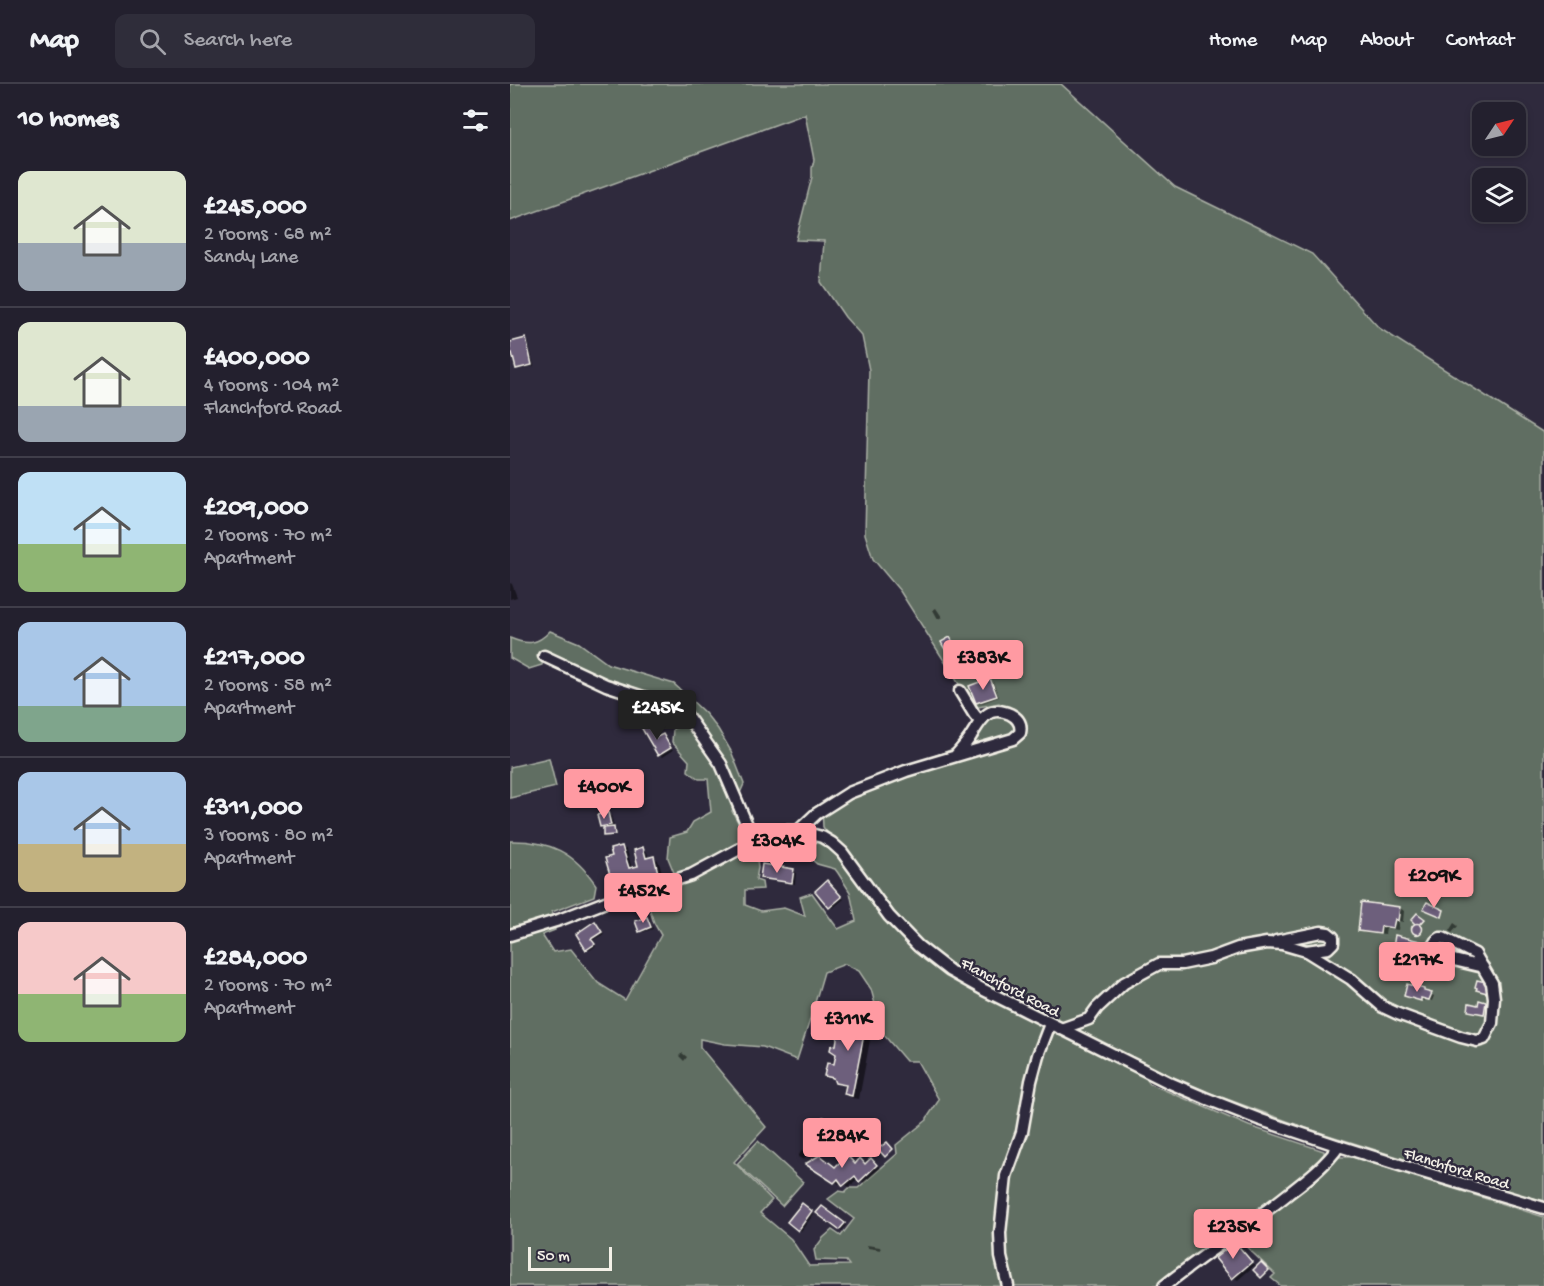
<!DOCTYPE html>
<html lang="en">
<head>
<meta charset="utf-8">
<style>
  :root { --surface:#23202e; --page:#2f2d3a; --text:#f1f3f6; --muted:#a3a3aa; --line:#403e4a; --accent:#ff9aa2 }
  body { margin:0; font-family:"Gochi Hand",sans-serif; background:var(--page); color:var(--text); height:100vh; display:flex; flex-direction:column; font-size:22px; white-space:nowrap }
  * { box-sizing:border-box; margin:0 }
  p { font-size:20px; color:var(--muted) }
  .icon { flex:none; width:33px; height:33px; fill:none; stroke:currentColor; stroke-width:2; stroke-linecap:round; stroke-linejoin:round }
  .map { position:relative; flex:1; overflow:hidden }
  .details { display:flex; flex-direction:column; background:var(--surface); width:510px }
  .details>* { flex:none }
  .needle { width:39px; rotate:55deg }
  .tools { position:absolute; left:962px; top:18px; display:grid; gap:12px }
  .tools a { display:grid; place-items:center; width:54px; height:54px; border-radius:12px; background:var(--surface); box-shadow:0 3px 9px #0003,0 0 0 2px var(--line); font-size:30px }
  .scale { position:absolute; left:18px; bottom:15px; width:84px; box-sizing:border-box; padding-left:6px; border:3px solid #f4f1e8; border-top:0; font-size:16px; line-height:21px; white-space:nowrap; color:#f4f1e8; -webkit-text-stroke:4px #2f2a3d; paint-order:stroke }
  .price { position:absolute; translate:-50% -51px; padding:0 14px; border-radius:6px; background:var(--accent); color:#111; font-size:20px; line-height:39px; filter:drop-shadow(0 2px 3px #0008) }
  .price::after { content:''; position:absolute; left:50%; top:36px; width:18px; height:14px; margin-left:-9px; background:inherit; clip-path:polygon(0 0,100% 0,50% 100%) }
  .price.on { background:#222; color:#fff }
  ul { padding:0; list-style:none }
  li { display:flex; align-items:center; gap:18px; height:150px; padding:0 18px }
  li+li { border-top:2px solid var(--line) }
  li span { display:grid; place-items:center; flex:none; width:168px; height:120px; border-radius:12px; color:#555 }
  li>.icon { margin-inline-start:auto }
  span .icon { width:72px; height:72px; fill:#fffc; stroke-width:1 }
  li b { font-size:26px }
  h2 { display:flex; justify-content:space-between; align-items:center; height:72px; padding:0 18px; font-size:26px }
  header { display:flex; align-items:center; gap:36px; box-sizing:border-box; height:84px; padding:0 30px; background:var(--surface); border-bottom:2px solid var(--line) }
  header strong { font-size:28px }
  nav { display:flex; gap:33px; margin-inline-start:auto; font-size:21px }
  .search { width:420px; height:54px; background:var(--page); display:flex; align-items:center; gap:15px; box-sizing:border-box; padding:0 21px; border-radius:12px; color:var(--muted); font-size:22px }
  main { display:flex; flex:1; min-height:0 }
  .map>svg:first-child { display:block }
</style>
</head>
<body>
<header>
<strong>Map</strong>
<div class="search"><svg class="icon" aria-label="search" viewBox="0 0 24 24"><circle cx="10" cy="10" r="6"/><path d="M15 15l6 6"/></svg>Search here</div>
<nav><a>Home</a><a>Map</a><a>About</a><a>Contact</a></nav>
</header>
<main>
<section class="details">
<h2>10 homes<svg class="icon" aria-label="filters" viewBox="0 0 24 24"><path d="M4 7h16M4 17h16"/><circle cx="9" cy="7" r="2"/><circle cx="15" cy="17" r="2"/></svg></h2>
<ul>
<li><span style="background:linear-gradient(#dfe7d0 60%,#9aa5b1 0)"><svg class="icon" aria-label="home" viewBox="0 0 24 24"><path d="M3 11l9-7 9 7M6 9v11h12V9"/></svg></span><div><b>£245,000</b><p>2 rooms · 68 m²</p><p>Sandy Lane</p></div></li>
<li><span style="background:linear-gradient(#dfe7d0 70%,#9aa5b1 0)"><svg class="icon" aria-label="home" viewBox="0 0 24 24"><path d="M3 11l9-7 9 7M6 9v11h12V9"/></svg></span><div><b>£400,000</b><p>4 rooms · 104 m²</p><p>Flanchford Road</p></div></li>
<li><span style="background:linear-gradient(#bfe0f5 60%,#8fb573 0)"><svg class="icon" aria-label="home" viewBox="0 0 24 24"><path d="M3 11l9-7 9 7M6 9v11h12V9"/></svg></span><div><b>£209,000</b><p>2 rooms · 70 m²</p><p>Apartment</p></div></li>
<li><span style="background:linear-gradient(#a9c7e8 70%,#7fa58c 0)"><svg class="icon" aria-label="home" viewBox="0 0 24 24"><path d="M3 11l9-7 9 7M6 9v11h12V9"/></svg></span><div><b>£217,000</b><p>2 rooms · 58 m²</p><p>Apartment</p></div></li>
<li><span style="background:linear-gradient(#a9c7e8 60%,#c2b280 0)"><svg class="icon" aria-label="home" viewBox="0 0 24 24"><path d="M3 11l9-7 9 7M6 9v11h12V9"/></svg></span><div><b>£311,000</b><p>3 rooms · 80 m²</p><p>Apartment</p></div></li>
<li><span style="background:linear-gradient(#f6c9c9 60%,#8fb573 0)"><svg class="icon" aria-label="home" viewBox="0 0 24 24"><path d="M3 11l9-7 9 7M6 9v11h12V9"/></svg></span><div><b>£284,000</b><p>2 rooms · 70 m²</p><p>Apartment</p></div></li>
</ul>
</section>
<div class="map">
<svg width="1034" height="1202" viewBox="0 0 1034 1202">
  <rect width="100%" height="100%" fill="#2f2a3d"/>
  <filter id="ink" filterUnits="userSpaceOnUse"><feTurbulence type="fractalNoise" baseFrequency=".0167" numOctaves="2"/><feDisplacementMap in="SourceGraphic" scale="12" xChannelSelector="R" yChannelSelector="G"/><feConvolveMatrix kernelMatrix="1 2 1 2 8 2 1 2 1" color-interpolation-filters="sRGB"/></filter>
  <g filter="url(#ink)">
    <g fill="#616e62" stroke="#aab0a5" stroke-width="1.5" fill-rule="evenodd">
      <path d="M0,0H551L665,103L802,170L869,244L1034,349V1117L983,1103L796,1044L681,1002L620,974L640,1000L739,1042L814,1067V1069L831,1073H843L1034,1133V1202H771L761,1194L765,1190L725,1152L660,1202H0V757C39,756 65,769 86,801L84,812L42,828L45,846L32,851L43,868L61,865L88,899L115,916L151,851L144,839L135,811L167,796L158,774L160,753L177,748L183,738L201,728L198,695H189L178,687L179,677L162,658L163,645L184,635L173,619L90,593L34,567L32,581L19,585L0,574V554C17,561 27,561 40,547L69,559L98,580L164,600L195,629L208,645L221,667L234,700L222,727L235,751L246,763L281,750L309,756L318,764L343,781L313,743L312,723L340,704L443,665L469,631L491,620L489,619L464,624L390,507L363,475L355,450L359,286L352,252L335,233L311,198L314,157L286,156L302,93V84L304,76L295,30L0,137ZM281,758L307,780L325,785L328,789L340,808L346,837L328,845L302,809L290,813L295,832L274,824L251,827L235,821V806L253,805L252,798L246,796L248,784L247,775L260,762ZM335,880L349,887L361,905L373,950L396,977H407L429,1016L417,1034V1036L386,1061L387,1070L348,1104H339L335,1108L329,1107L318,1115L344,1135L331,1152L322,1146L313,1154L304,1166L306,1176L336,1177L339,1181L299,1182L281,1155L250,1129L262,1116L224,1078L256,1043L190,963V955L215,960L253,963L287,976L299,939L314,888Z"/>
      <polygon points="39,674 46,703 0,714 0,683"/>
      <polygon points="248,1057 293,1098 272,1122 227,1080"/>
    </g>
    <g fill="#0007">
      <polygon points="15,256 18,258 24,282 10,285 7,284 3,271 0,269 0,260"/>
      <polygon points="0,499 2,500 7,513 0,515"/>
      <polygon points="426,524 432,533 428,535 423,526"/>
      <polygon points="440,555 443,556 448,566 441,570 438,568"/>
      <polygon points="480,596 483,598 489,613 470,620 467,618"/>
      <polygon points="136,641 139,643 146,655 153,652 156,653 163,666 152,673 149,671"/>
      <polygon points="98,730 101,732 106,750 96,751 94,744 91,742"/>
      <polygon points="112,763 117,766 122,785 130,783 132,765 137,768 139,775 144,774 148,776 153,791 115,802 110,799 109,795 107,796 102,793 104,773"/>
      <polygon points="284,787 286,788 285,800 251,793"/>
      <polygon points="317,798 334,815 323,824 320,823"/>
      <polygon points="890,824 894,827 893,838 889,837 888,846 876,844 875,851 854,849 850,846"/>
      <polygon points="908,830 914,837 910,841 912,844 911,849 908,850 903,846 903,843 907,839"/>
      <polygon points="137,834 140,836 143,845 133,848 130,847"/>
      <polygon points="85,839 88,841 94,850 83,856 86,862 80,866 77,865"/>
      <polygon points="944,839 948,842 942,849 939,847"/>
      <polygon points="914,859 916,861 915,866 902,863 900,868 887,865"/>
      <polygon points="907,885 915,888 914,892 906,890"/>
      <polygon points="914,906 924,912 922,917 914,914 914,917 898,913"/>
      <polygon points="970,918 979,921 977,931 962,928 969,923"/>
      <polygon points="357,931 364,935 349,1015 342,1014 336,1010 337,1003 316,991 325,982 327,962 336,951"/>
      <polygon points="172,969 177,973 174,977 169,972"/>
      <polygon points="322,1037 325,1039 322,1050 314,1048"/>
      <polygon points="292,1066 297,1069 294,1076 288,1073"/>
      <polygon points="337,1073 346,1080 351,1076 357,1080 361,1076 371,1084 354,1099 349,1095 339,1103 332,1098 329,1100 298,1080 325,1084"/>
      <polygon points="295,1123 304,1130 291,1147 289,1145"/>
      <polygon points="315,1125 336,1141 332,1147 329,1145"/>
      <polygon points="725,1159 730,1162 741,1175 736,1173 735,1175 745,1181 728,1196 723,1193"/>
      <polygon points="357,1161 370,1163 371,1166 358,1164"/>
    </g>
    <g fill="#6d5f7b" stroke="#f4f1e8" stroke-width="1.5">
      <polygon points="16,254 22,281 6,285 2,269 0,270 0,258"/>
      <polygon points="440,553 446,564 437,569 431,558"/>
      <polygon points="480,594 487,612 466,619 459,602"/>
      <polygon points="136,639 145,654 153,650 161,664 148,672 131,643"/>
      <polygon points="98,728 101,741 90,743 87,731"/>
      <polygon points="104,743 105,751 93,752 93,744"/>
      <polygon points="112,762 119,784 128,782 124,766 133,763 136,774 144,772 148,789 109,800 107,792 101,794 95,774 102,772 100,765"/>
      <polygon points="252,780 284,785 282,799 250,794"/>
      <polygon points="317,796 332,813 319,824 305,807"/>
      <polygon points="851,818 890,823 888,837 885,835 883,844 871,842 870,850 848,847"/>
      <polygon points="917,818 934,826 932,833 913,825"/>
      <polygon points="907,829 915,835 908,843 901,836"/>
      <polygon points="137,833 141,843 129,848 125,837"/>
      <polygon points="85,837 92,848 81,855 85,860 76,866 66,850"/>
      <circle cx="907" cy="845" r="5.5"/>
      <polygon points="885,851 914,858 912,866 899,863 897,867 883,864"/>
      <polygon points="967,896 980,899 977,909 966,906 967,904 965,903"/>
      <polygon points="897,900 914,905 914,907 922,909 919,916 911,914 911,917 894,912"/>
      <polygon points="969,916 976,918 974,930 958,927 959,919 968,921"/>
      <polygon points="339,926 358,930 342,1012 334,1010 336,1001 325,999 323,994 314,992 317,979 324,980 326,970 320,966 321,962 326,961 328,948 334,949"/>
      <polygon points="313,1033 323,1036 319,1049 309,1047"/>
      <polygon points="377,1058 383,1065 375,1073 368,1065"/>
      <polygon points="310,1071 325,1083 337,1071 345,1080 350,1074 355,1080 361,1074 367,1081 349,1098 345,1092 333,1102 328,1095 324,1099 295,1080"/>
      <polygon points="292,1119 302,1127 288,1147 277,1138"/>
      <polygon points="312,1122 335,1139 329,1146 306,1129"/>
      <polygon points="725,1158 742,1178 722,1195 705,1174"/>
      <polygon points="751,1178 759,1186 751,1194 743,1186"/>
    </g>
    <g fill="none" stroke-linecap="round" stroke-linejoin="round">
      <defs>
        <g id="minor">
          <polyline points="34,572 96,601 173,626 211,680 237,741 246,756"/>
          <polyline points="450,607 464,630 469,636"/>
          <path d="M288,747L306,730L339,709L396,687L503,655L510,649C512,640 508,634 500,630C478,620 471,636 461,652C457,659 451,665 446,671"/>
          <polyline points="0,851 49,836 98,817 181,791 246,756 268,747 288,747 312,753 322,759 332,768 379,832 408,862 440,887 474,906 660,999 695,1014 751,1036 829,1062 909,1087 1034,1124"/>
          <polyline points="766,857 811,848 818,849 823,853 823,859 818,864 796,867"/>
          <path d="M551,945L579,935L587,924L614,899L649,880H672L701,874L728,864L757,859L772,860L796,867L841,895L873,923L888,930L951,953L967,957L974,955L982,939L984,914L982,899L965,870L933,854H930C923,858 920,866 927,872L973,883"/>
          <polyline points="498,1202 491,1173 490,1149 496,1092 512,1048 521,997 528,971 540,940"/>
          <path d="M654,1202C694,1170 738,1142 778,1110C796,1096 816,1081 829,1062"/>
        </g>
      </defs>
      <use href="#minor" stroke="#f4f1e8" stroke-width="15"/>
      <use href="#minor" stroke="#2f2a3d" stroke-width="10"/>
    </g>
  </g>
  <g text-anchor="middle" stroke-width="5" stroke-linejoin="round" paint-order="stroke">
    <g font-size="16" fill="#f4f1e8" stroke="#2f2a3d">
      <text transform="translate(501 902) rotate(28)" y="6">Flanchford Road</text>
      <text transform="translate(947 1083) rotate(17)" y="6">Flanchford Road</text>
    </g>
  </g>
</svg>
<div class="tools">
<a><svg class="needle" viewBox="-14 -14 28 28"><path d="M0-13l5 13h-10z" fill="#e53935"/><path d="M0 13l5-13h-10z" fill="#a3a3aa"/></svg></a>
<a><svg class="icon" aria-label="layers" viewBox="0 0 24 24"><path d="M12 4l9 5-9 5-9-5zM3 14l9 5 9-5"/></svg></a>
</div>
<div class="scale">50 m</div>
<b class="price" style="left:473px;top:607px">£383K</b>
<b class="price on" style="left:147px;top:657px">£245K</b>
<b class="price" style="left:94px;top:736px">£400K</b>
<b class="price" style="left:267px;top:790px">£304K</b>
<b class="price" style="left:924px;top:825px">£209K</b>
<b class="price" style="left:133px;top:840px">£452K</b>
<b class="price" style="left:907px;top:909px">£217K</b>
<b class="price" style="left:338px;top:968px">£311K</b>
<b class="price" style="left:332px;top:1085px">£284K</b>
<b class="price" style="left:723px;top:1176px">£235K</b>
</div>
</main>
</body>
</html>
